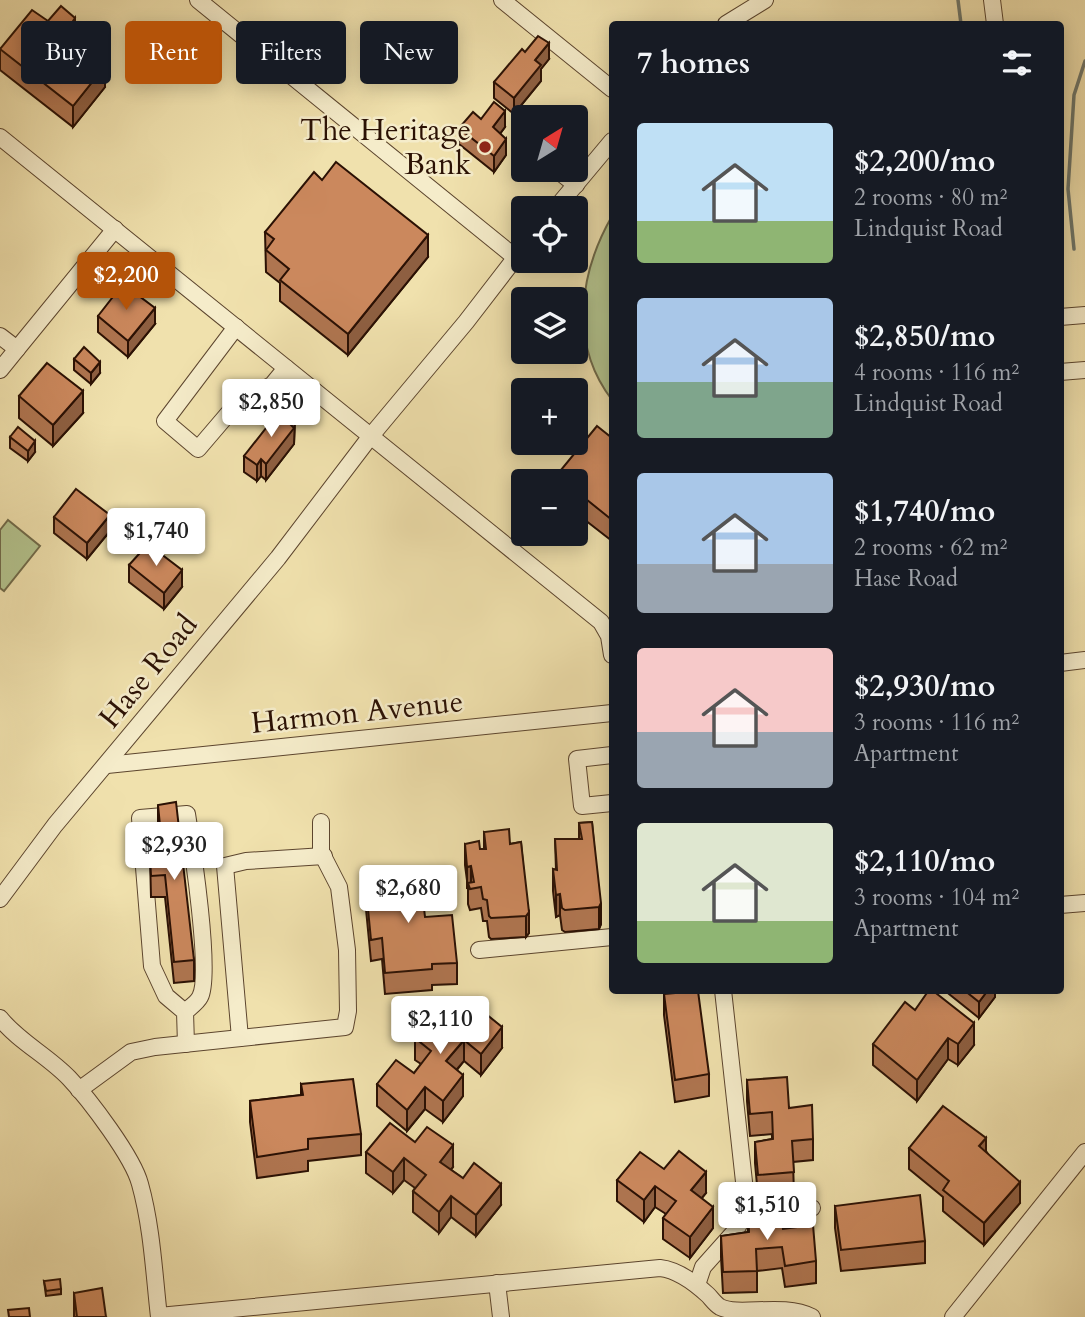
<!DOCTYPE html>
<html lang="en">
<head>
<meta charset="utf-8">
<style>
  :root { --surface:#171b24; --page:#20242c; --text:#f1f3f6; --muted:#9ea1a6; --accent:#b45309 }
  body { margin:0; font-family:Cardo,serif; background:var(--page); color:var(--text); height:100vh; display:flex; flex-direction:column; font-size:26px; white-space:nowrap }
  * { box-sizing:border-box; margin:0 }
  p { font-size:23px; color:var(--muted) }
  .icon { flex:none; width:38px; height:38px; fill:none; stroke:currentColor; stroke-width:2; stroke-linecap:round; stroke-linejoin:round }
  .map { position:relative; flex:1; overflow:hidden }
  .sheet { position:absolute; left:609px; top:21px; width:455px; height:973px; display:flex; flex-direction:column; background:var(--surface); border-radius:7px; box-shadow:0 4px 18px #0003 }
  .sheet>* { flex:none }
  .banner { position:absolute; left:21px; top:21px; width:483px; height:63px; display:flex; gap:14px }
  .needle { width:46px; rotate:37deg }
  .buttons { position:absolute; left:511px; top:105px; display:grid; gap:14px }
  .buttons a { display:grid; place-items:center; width:77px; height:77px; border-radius:7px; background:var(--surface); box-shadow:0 4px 18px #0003; font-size:35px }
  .price { position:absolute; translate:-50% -60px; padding:0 16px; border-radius:7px; background:#fff; color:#222; font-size:23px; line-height:46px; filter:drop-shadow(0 2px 4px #0008) }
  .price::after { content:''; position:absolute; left:50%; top:42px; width:21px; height:16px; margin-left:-10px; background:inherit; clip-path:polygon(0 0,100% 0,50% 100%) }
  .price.selected { background:var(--accent); color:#fff }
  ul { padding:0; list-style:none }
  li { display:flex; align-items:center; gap:21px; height:175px; padding:0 28px }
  li span { display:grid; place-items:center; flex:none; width:196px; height:140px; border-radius:7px; color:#555 }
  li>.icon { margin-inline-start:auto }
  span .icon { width:84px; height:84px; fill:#fffc; stroke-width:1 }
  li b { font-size:30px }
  h2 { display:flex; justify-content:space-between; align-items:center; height:84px; padding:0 28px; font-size:30px }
  .chip { padding:0 24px; border-radius:7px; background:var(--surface); box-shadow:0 4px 18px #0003; font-size:24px; line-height:63px }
  .chip.selected { background:var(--accent); color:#fff }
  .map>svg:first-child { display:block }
</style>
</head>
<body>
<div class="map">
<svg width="1085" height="1317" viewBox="0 0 1085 1317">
  <rect width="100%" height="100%" fill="#f0e1ad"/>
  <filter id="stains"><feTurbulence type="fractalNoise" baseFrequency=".00286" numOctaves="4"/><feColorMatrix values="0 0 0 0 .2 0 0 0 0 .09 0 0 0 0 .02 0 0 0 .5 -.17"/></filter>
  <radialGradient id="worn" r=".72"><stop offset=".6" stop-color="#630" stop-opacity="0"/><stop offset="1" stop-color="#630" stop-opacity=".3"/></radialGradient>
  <g fill="#b4c48e" stroke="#706a49" stroke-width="2">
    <path d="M612,216V400C569,344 579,274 612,216Z"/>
    <polygon points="8,520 40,546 4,591 0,588 0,530"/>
  </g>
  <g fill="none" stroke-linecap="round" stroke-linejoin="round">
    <g stroke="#6f786c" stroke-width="3.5">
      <polyline points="958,0 961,24"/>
      <polyline points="1074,249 1068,189 1070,158 1074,95 1085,61"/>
    </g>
    <defs>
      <g id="minor">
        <polyline points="198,0 516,258"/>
        <polyline points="502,0 612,89"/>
        <polyline points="992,0 995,24"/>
        <polyline points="726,24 765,0"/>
        <polyline points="0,137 601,622 609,636 612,655"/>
        <polyline points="557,170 576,185"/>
        <polyline points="556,208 612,141"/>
        <polyline points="1060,317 1085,315"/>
        <polyline points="236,327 165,421 198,449 239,401 272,385 286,368"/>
        <polyline points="0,336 17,349 115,229"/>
        <polyline points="0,370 17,349"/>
        <polyline points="1060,372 1085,370"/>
        <polyline points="1060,663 1085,660"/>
        <polyline points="612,755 577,759 582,806 612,803"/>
        <polyline points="107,765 612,713"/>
        <polyline points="0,899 55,825 278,558 370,437 466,322 523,248"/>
        <polyline points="1060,905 1085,903"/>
        <polyline points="479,950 612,937"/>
        <path d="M185,1012L166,996L152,966L140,818L187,814C192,845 212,975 200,997C197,1003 189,1008 185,1012L186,1044"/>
        <path d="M0,1018C18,1041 48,1056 69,1078C89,1099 133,1157 140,1184C152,1227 154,1273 159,1317"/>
        <polyline points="240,1038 225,866 246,861 324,856"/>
        <polyline points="79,1090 131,1052 155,1047 345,1027 348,1011 347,950 339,887 321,852 321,822"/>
        <polyline points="747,1209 812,1208"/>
        <polyline points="497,1283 501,1317"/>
        <polyline points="697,1285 703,1267 736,1230 747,1209 723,990"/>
        <path d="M159,1316L660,1268C678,1270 695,1283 708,1295C711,1298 715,1304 720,1307C740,1317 782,1302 812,1317"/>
        <polyline points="953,1317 1085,1152"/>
      </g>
    </defs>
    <use href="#minor" stroke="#5c452e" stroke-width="18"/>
    <use href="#minor" stroke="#f5ecca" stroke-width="16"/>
  </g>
  <g fill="#af7550" stroke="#2b1104" stroke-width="2">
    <polygon points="48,21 75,40 74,41 105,87 73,127 0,70 0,49"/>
    <polygon points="525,52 549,59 541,69 541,81 514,114 494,98 494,82"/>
    <polygon points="481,119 505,127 500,134 506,155 494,172 459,144 459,128"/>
    <polygon points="322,180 428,257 348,355 280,301 280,283 266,272 265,232"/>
    <polygon points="98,316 155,324 128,357 98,332"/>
    <polygon points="74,359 100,373 91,384 74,370"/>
    <polygon points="19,396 83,413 53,446 19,418"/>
    <polygon points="284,418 295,418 294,444 266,480 261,476 257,481 244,472 244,456"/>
    <polygon points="10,437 35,452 28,461 10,448"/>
    <polygon points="612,438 612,541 576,513 576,481"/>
    <polygon points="54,517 110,531 87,559 54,533"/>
    <polygon points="129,565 182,587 164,609 129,582"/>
    <polygon points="158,805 194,960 194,981 174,983 165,897 151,897 150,857 161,856 158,826"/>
    <polygon points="592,822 601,924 599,929 565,932 562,930 560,915 556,917 553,891 553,869 556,870 555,839 579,839 579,823"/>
    <polygon points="484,832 510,844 521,842 529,933 526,937 491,939 489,937 487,921 483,921 481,908 470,910 468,904 468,888 465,865 465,844 480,849 484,849"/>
    <polygon points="365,878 425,917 457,963 457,984 432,985 432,990 385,994 382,959 371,961 365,899"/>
    <polygon points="944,990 995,990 995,997 979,1018"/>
    <polygon points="664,994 709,1074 709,1096 675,1102 664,1015"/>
    <polygon points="915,1010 974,1045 958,1065 948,1059 917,1101 873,1065 873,1044"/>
    <polygon points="451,1025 502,1048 481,1075 464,1061 457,1070 463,1096 443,1122 425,1109 407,1131 377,1106 377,1084 414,1073 421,1064 415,1060 415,1038"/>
    <polygon points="747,1080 789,1108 813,1139 813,1160 793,1162 794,1194 758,1196 755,1163 755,1142 772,1139 772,1134 750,1136 747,1101"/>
    <polygon points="301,1084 361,1134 361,1155 308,1161 308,1171 257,1178 250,1122 250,1101 301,1095"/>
    <polygon points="415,1142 453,1167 451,1170 501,1205 476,1236 451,1217 439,1233 413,1212 413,1191 415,1188 404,1180 393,1193 366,1173 366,1152"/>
    <polygon points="909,1148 986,1151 1020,1203 984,1245 943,1211 943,1197 909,1169"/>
    <polygon points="664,1169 706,1193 702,1198 713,1228 690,1258 663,1239 663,1218 666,1214 655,1207 644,1222 617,1201 617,1180"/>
    <polygon points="835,1206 925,1241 925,1263 841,1271 835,1228"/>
    <polygon points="748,1211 783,1229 816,1261 816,1283 785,1287 782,1268 757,1271 757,1292 723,1293 721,1257 721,1236 748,1232"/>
    <polygon points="44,1281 61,1289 61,1294 46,1296"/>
    <polygon points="74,1293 106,1317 74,1317"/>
  </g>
  <g fill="#8e5f41" stroke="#2b1104" stroke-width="2">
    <polygon points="75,18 75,40 65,55 65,33"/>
    <polygon points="549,43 549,59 541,69 541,81 514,114 514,98 535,60"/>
    <polygon points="105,66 105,87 73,127 73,106"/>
    <polygon points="505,111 505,127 493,143 493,127"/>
    <polygon points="506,139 506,155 494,172 494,156"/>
    <polygon points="428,235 428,257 348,355 348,334"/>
    <polygon points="155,308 155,324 128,357 128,341"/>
    <polygon points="100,362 100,373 91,384 91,373"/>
    <polygon points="83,391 83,413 53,446 53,425"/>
    <polygon points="295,418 294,444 266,480 266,464"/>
    <polygon points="35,441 35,452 28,461 28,451"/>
    <polygon points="261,459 261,476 257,481 257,465"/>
    <polygon points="110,515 110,531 87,559 87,543"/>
    <polygon points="182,570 182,587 164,609 164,593"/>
    <polygon points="471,866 471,887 468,883 467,889 467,867"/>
    <polygon points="560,894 560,915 556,917 556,895"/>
    <polygon points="601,903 601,924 599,929 599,907"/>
    <polygon points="529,912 529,933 526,937 526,916"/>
    <polygon points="988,990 995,990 995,997 979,1018 979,1002"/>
    <polygon points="974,1023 974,1045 958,1065 958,1044"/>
    <polygon points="502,1027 502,1048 481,1075 481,1054"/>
    <polygon points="948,1038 948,1059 917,1101 917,1080"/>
    <polygon points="464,1040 464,1061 446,1082 446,1061"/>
    <polygon points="463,1075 463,1096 443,1122 443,1101"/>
    <polygon points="425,1087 425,1109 407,1131 407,1110"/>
    <polygon points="986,1138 986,1159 979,1146"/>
    <polygon points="453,1145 453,1167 440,1183 440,1162"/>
    <polygon points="404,1158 404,1180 393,1193 393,1172"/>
    <polygon points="706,1172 706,1193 691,1211 691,1190"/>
    <polygon points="1020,1182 1020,1203 984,1245 984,1223"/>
    <polygon points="501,1184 501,1205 476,1236 476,1215"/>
    <polygon points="655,1186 655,1207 644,1222 644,1200"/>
    <polygon points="451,1196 451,1217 439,1233 439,1212"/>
    <polygon points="713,1207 713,1228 690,1258 690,1237"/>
  </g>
  <g fill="#cb885d" stroke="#2b1104" stroke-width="2">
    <polygon points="61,6 75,18 65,33 105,66 73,106 0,49 32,10 48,21"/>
    <polygon points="538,36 549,43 535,60 541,65 514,98 494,82 522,49 525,52"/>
    <polygon points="494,102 505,111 493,127 506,139 494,156 459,128 473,112 481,119"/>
    <polygon points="336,162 428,235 348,334 280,280 289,269 266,250 274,239 265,232 314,172 322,180"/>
    <polygon points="123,284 155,308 128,341 98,316"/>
    <polygon points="84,347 100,362 91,373 74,359"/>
    <polygon points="47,363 83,391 53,425 19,396"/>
    <polygon points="288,412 295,418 290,424 294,428 266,464 261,459 257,465 244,456 277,414 284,418"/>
    <polygon points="597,426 612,438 612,520 576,491 576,481 563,481 556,476"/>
    <polygon points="18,427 35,441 28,451 10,437"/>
    <polygon points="76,489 110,515 87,543 54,517"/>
    <polygon points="148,544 182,570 164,593 129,565"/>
    <polygon points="176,802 194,960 174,962 165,875 151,876 150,857 163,856 158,805"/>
    <polygon points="592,822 601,903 599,907 565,910 562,908 560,894 556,895 553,869 557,870 555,839 582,839 579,823"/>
    <polygon points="509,829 510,844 521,842 529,912 526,916 491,918 489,916 487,900 483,899 481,887 470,889 468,883 474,882 471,866 467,867 465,844 479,841 480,849 486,849 484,832"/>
    <polygon points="420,873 425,917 452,915 457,963 432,964 432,969 385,973 382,938 371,940 365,878"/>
    <polygon points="929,990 932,990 974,1023 958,1044 948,1038 917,1080 873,1044 905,1002 915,1010"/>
    <polygon points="964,990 988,990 979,1002"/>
    <polygon points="698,991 709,1074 675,1080 664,994"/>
    <polygon points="470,1001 502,1027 481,1054 464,1040 446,1061 463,1075 443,1101 425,1087 407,1110 377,1084 396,1060 414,1073 431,1051 415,1038 435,1012 451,1025"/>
    <polygon points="787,1077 789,1108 812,1105 813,1139 792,1141 794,1172 758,1175 755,1142 773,1139 772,1112 750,1114 747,1080"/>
    <polygon points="353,1079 361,1134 308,1139 308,1149 257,1157 250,1101 303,1095 301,1084"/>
    <polygon points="943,1106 986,1138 979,1146 1020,1182 984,1223 943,1190 949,1181 909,1148"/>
    <polygon points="390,1123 415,1142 427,1127 453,1145 440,1162 463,1178 474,1163 501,1184 476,1215 451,1196 439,1212 413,1191 426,1175 404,1158 393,1172 366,1152"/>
    <polygon points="679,1151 706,1172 691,1190 713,1207 690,1237 663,1218 676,1201 655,1186 644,1200 617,1180 640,1152 664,1169"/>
    <polygon points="920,1195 925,1241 841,1250 835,1206"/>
    <polygon points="780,1206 783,1229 813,1225 816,1261 785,1266 782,1247 756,1249 757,1271 723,1272 721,1236 749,1232 748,1211"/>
    <polygon points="60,1279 61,1289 46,1291 44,1281"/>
    <polygon points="102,1288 106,1317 77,1317 74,1293"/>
    <polygon points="29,1308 30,1317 9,1317 8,1310"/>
  </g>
  <circle fill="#8f2418" stroke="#f5ecca" stroke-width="2.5" cx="485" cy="147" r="7"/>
  <g text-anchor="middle" stroke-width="5" stroke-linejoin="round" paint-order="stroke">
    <g font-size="30" fill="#2b1104" stroke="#f5ecca" text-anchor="end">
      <text x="471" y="140">The Heritage<tspan x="471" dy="34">Bank</tspan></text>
    </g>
    <g font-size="30" fill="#2b1104" stroke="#f5ecca">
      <text transform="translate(148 671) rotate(-51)" y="10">Hase Road</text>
      <text transform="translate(357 712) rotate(-6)" y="10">Harmon Avenue</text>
    </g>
  </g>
  <rect width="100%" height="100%" filter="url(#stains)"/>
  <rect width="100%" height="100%" fill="url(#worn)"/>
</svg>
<div class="buttons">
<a><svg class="needle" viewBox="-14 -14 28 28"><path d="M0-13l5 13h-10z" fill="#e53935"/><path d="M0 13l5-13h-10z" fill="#9ea1a6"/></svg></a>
<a><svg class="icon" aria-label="locate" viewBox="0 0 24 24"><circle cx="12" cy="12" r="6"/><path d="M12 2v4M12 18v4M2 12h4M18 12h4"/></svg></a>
<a><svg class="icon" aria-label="layers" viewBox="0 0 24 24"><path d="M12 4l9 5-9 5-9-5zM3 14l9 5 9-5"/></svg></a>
<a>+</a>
<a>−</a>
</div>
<b class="price selected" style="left:126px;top:312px">$2,200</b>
<b class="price" style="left:271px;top:439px">$2,850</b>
<b class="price" style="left:156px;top:568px">$1,740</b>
<b class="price" style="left:174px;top:882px">$2,930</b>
<b class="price" style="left:408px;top:925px">$2,680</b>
<b class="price" style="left:440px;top:1056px">$2,110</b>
<b class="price" style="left:767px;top:1242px">$1,510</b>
<div class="banner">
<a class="chip">Buy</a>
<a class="chip selected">Rent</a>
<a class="chip">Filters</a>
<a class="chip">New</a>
</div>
<section class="sheet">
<h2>7 homes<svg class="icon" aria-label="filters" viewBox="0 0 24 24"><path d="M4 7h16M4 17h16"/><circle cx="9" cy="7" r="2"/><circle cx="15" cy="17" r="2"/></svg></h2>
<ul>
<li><span style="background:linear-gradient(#bfe0f5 70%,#8fb573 0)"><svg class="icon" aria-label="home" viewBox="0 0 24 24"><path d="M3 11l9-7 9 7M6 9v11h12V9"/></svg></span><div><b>$2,200/mo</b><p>2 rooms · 80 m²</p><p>Lindquist Road</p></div></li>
<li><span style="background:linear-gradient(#a9c7e8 60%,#7fa58c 0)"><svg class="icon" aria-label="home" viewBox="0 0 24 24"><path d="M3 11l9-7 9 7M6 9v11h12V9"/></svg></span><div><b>$2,850/mo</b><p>4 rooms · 116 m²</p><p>Lindquist Road</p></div></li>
<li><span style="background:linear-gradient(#a9c7e8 65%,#9aa5b1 0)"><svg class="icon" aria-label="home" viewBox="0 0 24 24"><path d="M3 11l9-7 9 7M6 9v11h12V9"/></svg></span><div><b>$1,740/mo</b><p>2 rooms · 62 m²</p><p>Hase Road</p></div></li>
<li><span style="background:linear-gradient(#f6c9c9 60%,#9aa5b1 0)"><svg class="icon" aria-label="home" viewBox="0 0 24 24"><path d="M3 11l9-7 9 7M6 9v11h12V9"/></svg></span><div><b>$2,930/mo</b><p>3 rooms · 116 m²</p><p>Apartment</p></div></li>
<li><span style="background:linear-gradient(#dfe7d0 70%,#8fb573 0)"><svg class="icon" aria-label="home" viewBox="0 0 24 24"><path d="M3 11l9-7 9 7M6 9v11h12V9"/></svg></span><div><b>$2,110/mo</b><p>3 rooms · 104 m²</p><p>Apartment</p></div></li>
</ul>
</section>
</div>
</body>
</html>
